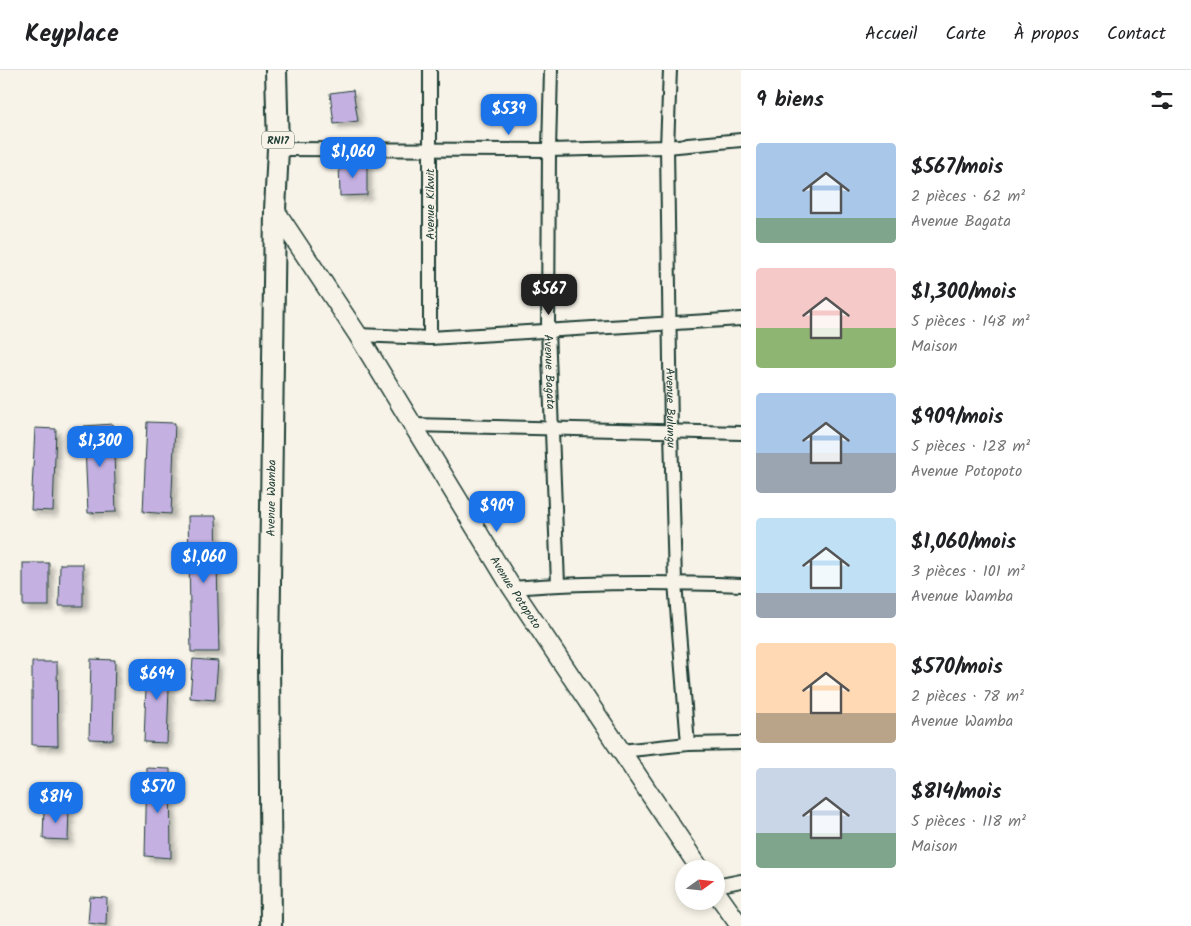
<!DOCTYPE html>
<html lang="fr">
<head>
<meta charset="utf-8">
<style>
  :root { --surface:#fff; --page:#f6f6f6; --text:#202124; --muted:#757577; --line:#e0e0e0; --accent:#1a73e8 }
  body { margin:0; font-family:Kalam,sans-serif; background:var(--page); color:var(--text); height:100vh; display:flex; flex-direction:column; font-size:19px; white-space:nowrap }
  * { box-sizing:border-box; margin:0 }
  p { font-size:16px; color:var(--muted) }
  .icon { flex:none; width:28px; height:28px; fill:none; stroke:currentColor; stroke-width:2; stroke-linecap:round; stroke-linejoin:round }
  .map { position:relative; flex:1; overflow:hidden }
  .details { display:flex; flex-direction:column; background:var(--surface); width:450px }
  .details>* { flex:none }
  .needle { width:32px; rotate:75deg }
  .tools { position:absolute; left:675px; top:790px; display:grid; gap:10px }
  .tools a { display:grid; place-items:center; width:50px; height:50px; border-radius:50%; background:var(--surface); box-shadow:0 2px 8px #0003; font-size:25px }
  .price { position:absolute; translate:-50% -42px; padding:0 11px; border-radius:10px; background:var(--accent); color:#fff; font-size:16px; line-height:32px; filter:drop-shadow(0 1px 2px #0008) }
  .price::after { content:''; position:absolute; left:50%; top:30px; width:15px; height:11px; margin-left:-8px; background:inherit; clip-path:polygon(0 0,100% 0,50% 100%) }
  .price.active { background:#222; color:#fff }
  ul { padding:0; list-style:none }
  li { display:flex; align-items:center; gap:15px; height:125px; padding:0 15px }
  li span { display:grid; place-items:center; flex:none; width:140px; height:100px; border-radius:5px; color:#555 }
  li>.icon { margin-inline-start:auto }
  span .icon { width:60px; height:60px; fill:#fffc; stroke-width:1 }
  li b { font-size:21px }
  h2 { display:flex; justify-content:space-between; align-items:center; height:60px; padding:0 15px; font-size:21px }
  header { display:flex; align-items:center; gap:30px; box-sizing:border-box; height:70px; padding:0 25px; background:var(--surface); border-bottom:1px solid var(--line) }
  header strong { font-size:24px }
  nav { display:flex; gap:28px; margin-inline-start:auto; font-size:18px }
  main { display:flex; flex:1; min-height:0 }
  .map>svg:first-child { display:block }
</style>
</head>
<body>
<header>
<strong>Keyplace</strong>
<nav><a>Accueil</a><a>Carte</a><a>À propos</a><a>Contact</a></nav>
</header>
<main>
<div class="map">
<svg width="741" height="856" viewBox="0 0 741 856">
  <defs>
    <filter id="shadow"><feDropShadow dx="4.5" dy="4.5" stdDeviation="2.5" flood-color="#0004"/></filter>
  </defs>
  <rect width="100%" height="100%" fill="#f7f3e8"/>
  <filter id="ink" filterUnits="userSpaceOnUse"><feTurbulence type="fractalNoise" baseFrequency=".02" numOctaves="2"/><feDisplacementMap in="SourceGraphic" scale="10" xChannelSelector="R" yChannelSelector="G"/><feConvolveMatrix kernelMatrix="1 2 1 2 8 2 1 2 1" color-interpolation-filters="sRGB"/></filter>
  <g filter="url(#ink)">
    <g fill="#c4b1e2" stroke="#1f3d34" filter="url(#shadow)">
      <polygon points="353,20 358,51 334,54 330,23"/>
      <polygon points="339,92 367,92 367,125 340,126"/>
      <polygon points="147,352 175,353 171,444 143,442"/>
      <polygon points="113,354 116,442 88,443 84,356"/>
      <polygon points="35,358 56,359 53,441 31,440"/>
      <polygon points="188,446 216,446 219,582 191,582"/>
      <rect x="23" y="493" width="26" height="43"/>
      <polygon points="60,494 83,494 83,536 59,536"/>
      <polygon points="91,589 115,590 113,670 89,669"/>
      <polygon points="147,589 170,590 167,673 144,672"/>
      <polygon points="193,589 218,591 215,630 190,628"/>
      <polygon points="32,592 57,592 58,676 32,675"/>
      <polygon points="147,698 170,699 171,788 145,786"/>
      <polygon points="44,738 69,739 68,770 43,769"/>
      <polygon points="90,827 107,828 106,855 88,853"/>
    </g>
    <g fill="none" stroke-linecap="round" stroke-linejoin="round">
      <defs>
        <g id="street">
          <polyline points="430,0 430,268"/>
          <path id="s1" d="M551,0L549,80L548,260L558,514"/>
          <path id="s2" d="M670,0L667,77L671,361L675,512L688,674"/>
          <polyline points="278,79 549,80 667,77 741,70"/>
          <polyline points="358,265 430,268 741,249"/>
          <polyline points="412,355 741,363"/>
          <path d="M512,518C588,512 664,512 741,515"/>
          <polyline points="621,681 688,674 741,673"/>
          <polyline points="716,816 741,811"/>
        </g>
        <g id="secondary">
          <path id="s3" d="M275,140L358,265L512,518L700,799"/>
          <polyline points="716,822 740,856"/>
        </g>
        <g id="primary">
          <path id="s4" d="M271,856L269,588L275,140L278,79L276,0"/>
        </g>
      </defs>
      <use href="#street" stroke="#1f3d34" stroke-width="16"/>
      <use href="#secondary" stroke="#1f3d34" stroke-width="21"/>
      <use href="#primary" stroke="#1f3d34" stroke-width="24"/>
      <use href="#street" stroke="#f7f3e8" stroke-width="12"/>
      <use href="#secondary" stroke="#f7f3e8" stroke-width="18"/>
      <use href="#primary" stroke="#f7f3e8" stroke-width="20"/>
    </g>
  </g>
  <g text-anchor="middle" stroke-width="4" stroke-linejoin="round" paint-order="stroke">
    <rect fill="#f7f3e8" stroke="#60746a" stroke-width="1" x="262" y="61.5" width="32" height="17" rx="4"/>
    <g font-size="11" font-weight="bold" fill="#1f3d34">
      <text x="278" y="74">RN17</text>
    </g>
    <g font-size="12" fill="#1f3d34" stroke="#f7f3e8">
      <text transform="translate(430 134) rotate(-90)" y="4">Avenue Kikwit</text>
      <text dy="4" stroke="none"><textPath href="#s1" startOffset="302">Avenue Bagata</textPath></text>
      <text dy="4" stroke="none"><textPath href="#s2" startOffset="338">Avenue Bulungu</textPath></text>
      <text dy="4" stroke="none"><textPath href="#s4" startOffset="428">Avenue Wamba</textPath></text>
      <text dy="4" stroke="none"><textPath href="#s3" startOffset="452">Avenue Potopoto</textPath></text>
    </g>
  </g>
</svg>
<div class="tools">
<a><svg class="needle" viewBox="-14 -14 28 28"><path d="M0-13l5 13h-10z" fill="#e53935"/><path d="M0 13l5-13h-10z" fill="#757577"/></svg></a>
</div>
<b class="price" style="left:509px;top:66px">$539</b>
<b class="price" style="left:353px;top:109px">$1,060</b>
<b class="price active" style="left:549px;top:246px">$567</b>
<b class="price" style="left:100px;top:398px">$1,300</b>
<b class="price" style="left:497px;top:463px">$909</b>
<b class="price" style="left:204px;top:514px">$1,060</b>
<b class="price" style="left:157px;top:631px">$694</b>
<b class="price" style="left:158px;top:744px">$570</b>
<b class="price" style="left:56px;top:754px">$814</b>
</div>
<section class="details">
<h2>9 biens<svg class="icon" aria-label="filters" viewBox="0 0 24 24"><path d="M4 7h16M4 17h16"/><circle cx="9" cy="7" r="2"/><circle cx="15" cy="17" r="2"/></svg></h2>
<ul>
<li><span style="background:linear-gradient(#a9c7e8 75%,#7fa58c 0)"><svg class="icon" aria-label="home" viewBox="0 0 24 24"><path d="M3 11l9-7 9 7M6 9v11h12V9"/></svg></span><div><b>$567/mois</b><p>2 pièces · 62 m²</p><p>Avenue Bagata</p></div></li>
<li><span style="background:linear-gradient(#f6c9c9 60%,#8fb573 0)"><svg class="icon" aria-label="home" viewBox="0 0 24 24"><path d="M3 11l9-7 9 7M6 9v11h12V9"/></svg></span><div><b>$1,300/mois</b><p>5 pièces · 148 m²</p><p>Maison</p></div></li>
<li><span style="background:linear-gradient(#a9c7e8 60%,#9aa5b1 0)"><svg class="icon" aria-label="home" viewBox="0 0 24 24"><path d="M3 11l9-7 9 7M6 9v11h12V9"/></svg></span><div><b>$909/mois</b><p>5 pièces · 128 m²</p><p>Avenue Potopoto</p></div></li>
<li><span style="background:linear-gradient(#bfe0f5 75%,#9aa5b1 0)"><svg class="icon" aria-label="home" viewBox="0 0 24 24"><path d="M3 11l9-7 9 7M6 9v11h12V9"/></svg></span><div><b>$1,060/mois</b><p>3 pièces · 101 m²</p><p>Avenue Wamba</p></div></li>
<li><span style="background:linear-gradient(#ffd9b3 70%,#b9a48a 0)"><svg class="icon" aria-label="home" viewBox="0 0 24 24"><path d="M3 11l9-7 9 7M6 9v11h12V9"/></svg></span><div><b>$570/mois</b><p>2 pièces · 78 m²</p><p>Avenue Wamba</p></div></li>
<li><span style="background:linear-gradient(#c9d6e8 65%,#7fa58c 0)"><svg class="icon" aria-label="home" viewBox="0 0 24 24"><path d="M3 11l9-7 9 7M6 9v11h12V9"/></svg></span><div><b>$814/mois</b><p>5 pièces · 118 m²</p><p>Maison</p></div></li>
</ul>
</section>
</main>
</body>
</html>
